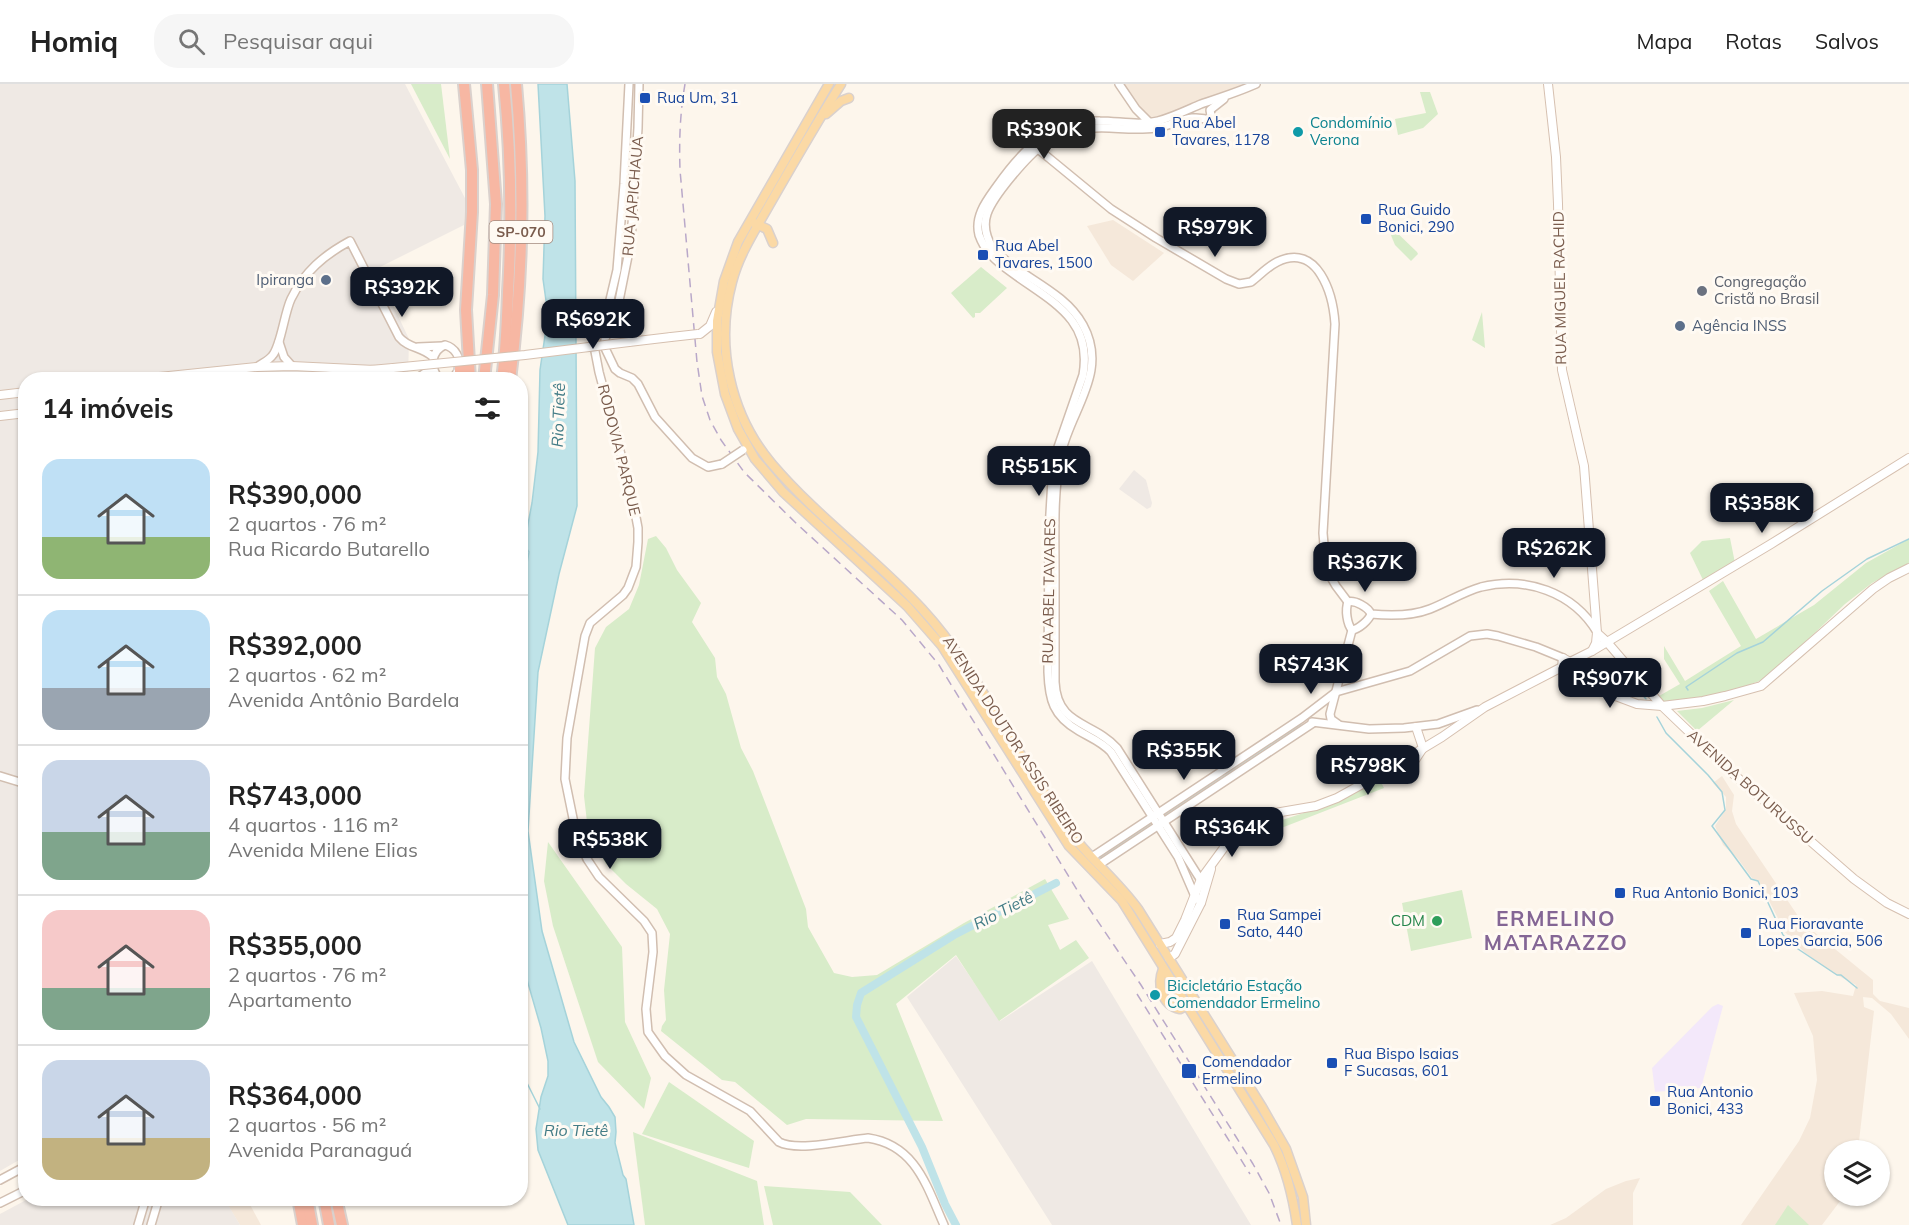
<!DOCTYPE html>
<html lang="pt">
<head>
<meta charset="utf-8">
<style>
  :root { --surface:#fff; --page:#f6f6f6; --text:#222; --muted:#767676; --line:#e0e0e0; --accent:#111827 }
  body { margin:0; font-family:Mulish,sans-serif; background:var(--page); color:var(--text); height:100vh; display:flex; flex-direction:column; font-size:22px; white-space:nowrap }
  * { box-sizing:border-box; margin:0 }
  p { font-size:20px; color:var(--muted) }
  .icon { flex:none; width:33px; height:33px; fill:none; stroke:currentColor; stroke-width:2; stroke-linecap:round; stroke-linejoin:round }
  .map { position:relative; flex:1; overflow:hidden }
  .sheet { position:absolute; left:18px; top:288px; width:510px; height:834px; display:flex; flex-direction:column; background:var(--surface); border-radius:24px; box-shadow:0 2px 4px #0004 }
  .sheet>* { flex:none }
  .buttons { position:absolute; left:1824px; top:1056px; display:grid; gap:12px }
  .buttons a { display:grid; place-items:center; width:66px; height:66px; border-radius:50%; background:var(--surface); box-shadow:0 2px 4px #0004; font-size:30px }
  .price { position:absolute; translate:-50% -51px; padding:0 14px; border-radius:12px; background:var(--accent); color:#fff; font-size:20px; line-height:39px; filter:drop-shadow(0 2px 3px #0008) }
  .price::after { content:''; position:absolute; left:50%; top:36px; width:18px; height:14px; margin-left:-9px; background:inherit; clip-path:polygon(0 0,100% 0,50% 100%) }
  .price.active { background:#222; color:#fff }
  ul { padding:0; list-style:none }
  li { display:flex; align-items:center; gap:18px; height:150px; padding:0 24px }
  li+li { border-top:2px solid var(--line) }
  li span { display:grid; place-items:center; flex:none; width:168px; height:120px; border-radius:18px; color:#555 }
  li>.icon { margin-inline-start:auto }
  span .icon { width:72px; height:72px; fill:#fffc; stroke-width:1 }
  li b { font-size:26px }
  h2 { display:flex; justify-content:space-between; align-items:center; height:72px; padding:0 24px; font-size:26px }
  header { display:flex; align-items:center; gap:36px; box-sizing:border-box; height:84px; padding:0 30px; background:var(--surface); border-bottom:2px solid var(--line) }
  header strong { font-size:28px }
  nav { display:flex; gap:33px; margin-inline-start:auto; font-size:21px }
  .search { width:420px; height:54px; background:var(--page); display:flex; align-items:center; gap:15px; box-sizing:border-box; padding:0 21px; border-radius:24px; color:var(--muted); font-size:22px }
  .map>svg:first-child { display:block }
</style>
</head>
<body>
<header>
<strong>Homiq</strong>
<div class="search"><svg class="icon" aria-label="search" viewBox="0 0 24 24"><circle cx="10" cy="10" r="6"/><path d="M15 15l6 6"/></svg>Pesquisar aqui</div>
<nav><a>Mapa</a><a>Rotas</a><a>Salvos</a></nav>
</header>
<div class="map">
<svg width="1909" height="1141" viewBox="0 0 1909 1141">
  <rect width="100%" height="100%" fill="#fdf6ec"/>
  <g fill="#f5e8da">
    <polygon points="1116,0 1243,0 1155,35 1149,34"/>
    <polygon points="1113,136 1164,169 1133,197 1111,181 1087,142"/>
    <polygon points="1722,692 1734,711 1732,727 1736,740 1798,832 1808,843 1873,896 1873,910 1880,917 1909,924 1909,955 1891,930 1872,914 1863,913 1864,923 1874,927 1858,1066 1834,1066 1834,1112 1844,1112 1822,1141 1741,1141 1799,1057 1810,1034 1817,996 1813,952 1794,909 1822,907 1853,912 1856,901 1833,889 1804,868 1785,848 1759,797 1752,794 1738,775 1723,761 1715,742 1726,725 1726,713 1713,699"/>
    <polygon points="1640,1094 1633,1109 1633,1141 1550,1141 1566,1134 1606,1105 1626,1097"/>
    <polygon points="224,1115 247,1115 261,1141 240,1141"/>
  </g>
  <g fill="#efe9e4">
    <polygon points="0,0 405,0 466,116 464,141 376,185 409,255 408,295 26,296 26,1072 0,1087"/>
    <polygon points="1134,386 1146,396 1152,419 1151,423 1147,425 1119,405"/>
    <polygon points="956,872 1000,937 1092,877 1251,1141 1052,1141 907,913"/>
    <polygon points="224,1114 240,1141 0,1141 0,1130 28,1115"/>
  </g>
  <polygon fill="#f3e8fa" points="1718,920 1723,922 1701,1004 1655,1008 1652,984 1712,923"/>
  <g fill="#d8ecc9">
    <polygon points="411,0 441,0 450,75"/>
    <polygon points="1420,8 1430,8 1438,30 1423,44 1398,51 1395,35 1426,29"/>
    <polygon points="1390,142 1417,168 1418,170 1411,177 1395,161 1388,144"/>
    <polygon points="981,183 1007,204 980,229 975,229 975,233 973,234 951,209"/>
    <polygon points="1482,228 1485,264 1472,256"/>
    <polygon points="656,452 666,464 677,486 701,519 692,538 715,574 717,593 726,610 741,664 753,687 806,825 808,843 834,889 852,893 877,891 964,839 1045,795 1069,835 1048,841 1060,866 1076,856 1089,874 999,937 956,871 896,920 943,1037 806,1035 787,1041 735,998 722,996 661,947 662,942 666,936 664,906 670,850 657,825 626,800 606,780 596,763 587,738 584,712 595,564 606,543 629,525 639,501 648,455"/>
    <polygon points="1730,454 1735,479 1704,498 1690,469 1702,457"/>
    <polygon points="1909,455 1909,479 1872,499 1845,520 1776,586 1762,596 1735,606 1690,617 1664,618 1659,612 1680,600 1664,575 1664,562 1685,597 1741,562 1709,507 1723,497 1756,555 1814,521 1866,479"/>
    <polygon points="1734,616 1697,647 1677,627 1702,624"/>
    <polygon points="1380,696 1384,704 1271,748 1266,746 1267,741 1325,722"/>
    <polygon points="548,758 622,863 625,938 651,994 644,1025 598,978 553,842 544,797"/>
    <polygon points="1462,806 1472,854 1411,867 1402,819"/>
    <polygon points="669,998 754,1057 749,1084 642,1050"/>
    <polygon points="633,1048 757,1097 764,1141 645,1141"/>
    <polygon points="764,1102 850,1108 882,1141 773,1141"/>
    <polygon points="1788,1121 1809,1141 1775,1141"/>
  </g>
  <polygon fill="#bfe3e8" stroke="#a5d3da" stroke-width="1.5" points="538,0 567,0 575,97 577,422 559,490 538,588 528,747 542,847 574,958 601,1013 609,1023 615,1033 616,1048 615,1059 623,1091 626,1095 634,1141 568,1141 538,1066 536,1045 541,1013 548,992 548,977 541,944 521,875 520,517 529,468 524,461 532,419 538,368 540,286 548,231 543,195 545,132"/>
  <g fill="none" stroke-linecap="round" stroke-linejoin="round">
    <g stroke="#a5d3da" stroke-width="1.5">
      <polyline points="1614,576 1646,615"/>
      <polyline points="1688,606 1686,603 1737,569 1763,558 1822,507 1867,475 1909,455"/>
      <polyline points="1657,633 1666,649 1708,691 1722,708 1725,726 1712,742 1751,795 1758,797 1783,851 1795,863 1837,891 1841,891 1857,904"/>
      <polyline points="520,985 540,1025"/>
    </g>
    <g stroke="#bfe3e8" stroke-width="8">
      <polyline points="1102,771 1298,642"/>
      <polyline points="956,1141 945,1120 922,1063 856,933 857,921 861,909 954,851 1056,799"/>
    </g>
    <defs>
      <g id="tertiary">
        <path d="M629,0L624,100L617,186L609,220L595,251L594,262L599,288L632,412L638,444V458L636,483L628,504L623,511L590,539L585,552L567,654L565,695L576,749L587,775L599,793L644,837L652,849L653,868L646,925L648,948L665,972L686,991L750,1027L779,1058C798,1068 846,1056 868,1054C916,1061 927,1103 944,1141"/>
        <polyline points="639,0 638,44 631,157 618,222 605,255 605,264 615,285 620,289 632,294 638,300 655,333 692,374 708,383 722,380"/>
        <polyline points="1119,0 1136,25 1151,40"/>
        <polyline points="1212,37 1210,26 1224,15"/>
        <path d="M1038,65L1111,125L1156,154L1226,195L1239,200L1251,198C1259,192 1267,183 1277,178C1318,158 1333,210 1335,240L1323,449L1325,472L1329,490L1336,502L1348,518"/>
        <polyline points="279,258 284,273 292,282"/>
        <polyline points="418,263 442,262"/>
        <path d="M257,283C262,279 268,277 272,272C281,262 284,230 291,215C304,188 324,171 350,157L399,253C409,265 421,262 433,273"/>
        <polyline points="415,296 433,283"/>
        <polyline points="423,296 439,295"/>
        <path d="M440,296C430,285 430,267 445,261C456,264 460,274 460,284L452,296"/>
        <path d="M1348,518C1355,516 1368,523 1371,530C1391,532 1412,532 1430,525C1448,518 1463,508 1481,503C1526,492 1573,508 1597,548"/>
        <path d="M1348,518C1345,526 1347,540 1352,546"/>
        <path d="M1352,546C1359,545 1369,536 1371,530"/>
        <polyline points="1312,638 1369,645 1404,644 1438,640 1477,626"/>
        <polyline points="1338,640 1331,635 1330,630 1352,546"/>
        <polyline points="0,692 26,700"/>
        <polyline points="1092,773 1302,634 1336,608 1410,587 1470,552 1487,550 1498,552 1536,563 1563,574"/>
        <polyline points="1100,780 1313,639"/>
        <path d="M1202,798L1117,664C1093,637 1057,643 1055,598C1055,561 1055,525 1055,489C1055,449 1053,409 1061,370C1071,325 1109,288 1083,241C1064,206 1019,193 993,165C987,155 983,142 987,130C993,112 1028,71 1044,60C1054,53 1066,48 1078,46C1102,40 1129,48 1155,44C1178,41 1188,28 1212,37"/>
        <path d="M1201,819L1194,810L1178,773L1111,668C1102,658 1091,654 1079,647C1053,632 1049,616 1048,588L1049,446L1052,396L1057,366L1083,291C1093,234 1050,217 1011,188C997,178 985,168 979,151C974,132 987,116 997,102C1023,65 1052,35 1100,37C1119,37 1139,42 1158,37C1173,33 1187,26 1201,20C1219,14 1238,8 1256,0"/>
        <polyline points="0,1096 26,1082"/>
        <polyline points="0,1119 26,1106"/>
        <polyline points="138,1141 146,1114"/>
        <polyline points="151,1141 159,1114"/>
      </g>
      <g id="secondary">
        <polyline points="1548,0 1556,73 1558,120 1562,286 1584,382 1597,549 1596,559 1592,567"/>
        <polyline points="700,250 710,242 716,228"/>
        <polyline points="629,258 671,253"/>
        <polyline points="370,286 393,284"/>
        <polyline points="130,296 257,283 292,282 375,286"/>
        <polyline points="293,296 352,289"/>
        <polyline points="0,311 26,308"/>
        <polyline points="0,332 26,329"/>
        <polyline points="1597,549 1607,558 1662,622 1731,688 1854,795 1887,819 1909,830"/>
        <polyline points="1570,578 1592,567 1771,460 1909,374"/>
        <polyline points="1562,583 1563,574 1570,578 1572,583"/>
        <polyline points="1409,685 1423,664 1416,643"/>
        <polyline points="1384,688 1401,694"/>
        <path d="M1240,749C1254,744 1261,739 1274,732"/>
        <polyline points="1160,860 1170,858 1176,854 1185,836 1201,795 1231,754 1250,735 1269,730 1316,722 1337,714 1384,688 1442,653 1485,623 1562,583 1573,587 1605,608 1637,620 1662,622 1703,617 1725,612 1761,602 1873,505 1889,494 1909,484"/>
        <polyline points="1169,874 1175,870 1201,819 1211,785"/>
      </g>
      <g id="primary">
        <path d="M829,0L738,158L724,197L717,237V268L725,310L738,345L755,375L783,408L907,522L942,562L1069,762L1122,817L1274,1061C1287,1087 1293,1113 1297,1141"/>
        <path d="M841,0C815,41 791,83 767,125C754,148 739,171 732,198C715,261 730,331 772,380C817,433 875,474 922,525C958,564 984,610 1011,655C1030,686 1050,716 1069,747C1090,775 1117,796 1138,825L1262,1023L1286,1065L1303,1113L1306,1141"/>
        <polyline points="826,30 841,17 849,14"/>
        <polyline points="754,139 767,145 773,159"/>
        <path d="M1163,885C1157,900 1161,921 1180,925L1190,920"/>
      </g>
      <g id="motorway">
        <polyline points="464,0 472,86 472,128 466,226 470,296"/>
        <polyline points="460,296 460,284"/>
        <polyline points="484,296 493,211 496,120 487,0"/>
        <path d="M502,296C506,267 507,237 508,208C512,138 511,70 504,0"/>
        <path d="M510,296C523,197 525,99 516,0"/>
        <polyline points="298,1114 303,1141"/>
        <polyline points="307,1114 312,1141"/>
        <polyline points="324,1114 329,1141"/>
        <polyline points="336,1114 342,1141"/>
      </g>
    </defs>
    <use href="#tertiary" stroke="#d1beb0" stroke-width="10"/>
    <use href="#secondary" stroke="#d6c0b0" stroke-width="10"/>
    <use href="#primary" stroke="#dad1cd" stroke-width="11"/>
    <use href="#motorway" stroke="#dad1cd" stroke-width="14"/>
    <use href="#tertiary" stroke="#fff" stroke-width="7"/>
    <use href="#secondary" stroke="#fff" stroke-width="8"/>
    <use href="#primary" stroke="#fbd9a5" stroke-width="8"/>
    <use href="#motorway" stroke="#f7b7a3" stroke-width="10"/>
    <g stroke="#b9a8c9" stroke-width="1.5" stroke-dasharray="9 6" stroke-linecap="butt">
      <path d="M685,0C680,29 679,57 680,86L697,278L702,312L710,336L721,356L744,388L798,441L902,536L939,581L1082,814L1141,901L1253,1080L1269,1109L1281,1141"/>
      <polyline points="1137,910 1250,1090"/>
    </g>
    <defs>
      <polyline id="tertiary-bridge" points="722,380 743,366"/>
      <g id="secondary-bridge">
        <polyline points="671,253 698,250"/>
        <polyline points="393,284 525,271 629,258"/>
      </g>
    </defs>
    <use href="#tertiary-bridge" stroke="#d1beb0" stroke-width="10" stroke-linecap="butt"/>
    <use href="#secondary-bridge" stroke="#d6c0b0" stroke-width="10" stroke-linecap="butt"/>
    <use href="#tertiary-bridge" stroke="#fff" stroke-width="7"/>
    <use href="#secondary-bridge" stroke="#fff" stroke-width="8"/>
  </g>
  <g fill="#1a4fb4" stroke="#fffaf3" stroke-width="2">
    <rect x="639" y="8" width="12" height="12" rx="3"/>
    <rect x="1154" y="42" width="12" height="12" rx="3"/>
    <rect x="1360" y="129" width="12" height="12" rx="3"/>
    <rect x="977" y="165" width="12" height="12" rx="3"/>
    <rect x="1614" y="803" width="12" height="12" rx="3"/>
    <rect x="1219" y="834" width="12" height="12" rx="3"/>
    <rect x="1740" y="843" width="12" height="12" rx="3"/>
    <rect x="1326" y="973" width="12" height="12" rx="3"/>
    <rect x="1181" y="979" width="16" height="16" rx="3"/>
    <rect x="1649" y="1011" width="12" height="12" rx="3"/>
  </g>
  <g fill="#0f9aa8" stroke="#fffaf3" stroke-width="2">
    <circle cx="1298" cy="48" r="6"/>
    <circle cx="1155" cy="911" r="6"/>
  </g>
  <g fill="#5c6f8a" stroke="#fffaf3" stroke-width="2">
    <circle cx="326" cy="196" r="6"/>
    <circle cx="1680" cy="242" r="6"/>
  </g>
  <circle fill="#6b7280" stroke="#fffaf3" stroke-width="2" cx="1702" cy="207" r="6"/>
  <circle fill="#2e9e5b" stroke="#fffaf3" stroke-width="2" cx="1437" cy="837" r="6"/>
  <g text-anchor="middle" stroke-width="6" stroke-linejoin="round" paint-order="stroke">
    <rect fill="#fffaf3" stroke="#a28b7f" stroke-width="1.5" x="489.5" y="137" width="63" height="22" rx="4.5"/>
    <g font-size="14" font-weight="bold" fill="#7a5c4d">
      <text x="521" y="153">SP-070</text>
    </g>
    <g font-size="15" fill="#164399" stroke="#fffaf3" text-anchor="start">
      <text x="657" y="19">Rua Um, 31</text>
      <text x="1172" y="44">Rua Abel<tspan x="1172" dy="17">Tavares, 1178</tspan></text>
      <text x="1378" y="131">Rua Guido<tspan x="1378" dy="17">Bonici, 290</tspan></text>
      <text x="995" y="167">Rua Abel<tspan x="995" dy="17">Tavares, 1500</tspan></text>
      <text x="1632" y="814">Rua Antonio Bonici, 103</text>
      <text x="1237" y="836">Rua Sampei<tspan x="1237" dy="17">Sato, 440</tspan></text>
      <text x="1758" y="845">Rua Fioravante<tspan x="1758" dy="17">Lopes Garcia, 506</tspan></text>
      <text x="1344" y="975">Rua Bispo Isaias<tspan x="1344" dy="17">F Sucasas, 601</tspan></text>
      <text x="1202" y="983">Comendador<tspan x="1202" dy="17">Ermelino</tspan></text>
      <text x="1667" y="1013">Rua Antonio<tspan x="1667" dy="17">Bonici, 433</tspan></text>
    </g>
    <g font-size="15" fill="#0d838f" stroke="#fffaf3" text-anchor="start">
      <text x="1310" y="44">Condomínio<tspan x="1310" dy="17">Verona</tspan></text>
      <text x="1167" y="907">Bicicletário Estação<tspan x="1167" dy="17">Comendador Ermelino</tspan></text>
    </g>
    <g font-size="15" fill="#7a5c4d" stroke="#fffaf3">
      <text transform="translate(633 112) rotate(-85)" y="5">RUA JAPICHAUA</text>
      <text transform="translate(1560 204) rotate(-91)" y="5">RUA MIGUEL RACHID</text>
      <text transform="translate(619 366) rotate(76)" y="5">RODOVIA PARQUE</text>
      <text transform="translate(1049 507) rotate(-89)" y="5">RUA ABEL TAVARES</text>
      <text transform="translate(1013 656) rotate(57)" y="5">AVENIDA DOUTOR ASSIS RIBEIRO</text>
      <text transform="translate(1750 703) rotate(42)" y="5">AVENIDA BOTURUSSU</text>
    </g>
    <g font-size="15" fill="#4e5e75" stroke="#fffaf3" text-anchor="end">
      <text x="314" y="201">Ipiranga</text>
      <text x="1692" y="247" text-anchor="start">Agência INSS</text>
    </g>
    <g font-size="15" fill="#5b616d" stroke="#fffaf3" text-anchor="start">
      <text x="1714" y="203">Congregação<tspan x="1714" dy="17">Cristã no Brasil</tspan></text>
    </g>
    <g font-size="15" fill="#27864d" stroke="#fffaf3" text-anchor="end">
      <text x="1425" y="842">CDM</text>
    </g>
    <g font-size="16" font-style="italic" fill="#437c86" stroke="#fffaf3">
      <text transform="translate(558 331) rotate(-88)" y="6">Rio Tietê</text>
      <text transform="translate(1003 826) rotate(-27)" y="6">Rio Tietê</text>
      <text x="576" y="1052">Rio Tietê</text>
    </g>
    <g font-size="21" font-weight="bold" letter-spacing="1.5" fill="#846695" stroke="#fffaf3">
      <text x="1556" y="842">ERMELINO<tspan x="1556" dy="24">MATARAZZO</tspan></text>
    </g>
  </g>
</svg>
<div class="buttons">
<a><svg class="icon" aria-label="layers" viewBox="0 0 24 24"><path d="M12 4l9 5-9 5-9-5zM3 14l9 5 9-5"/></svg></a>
</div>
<b class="price active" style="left:1044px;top:76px">R$390K</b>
<b class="price" style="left:1215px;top:174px">R$979K</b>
<b class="price" style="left:402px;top:234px">R$392K</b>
<b class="price" style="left:593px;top:266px">R$692K</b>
<b class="price" style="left:1039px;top:413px">R$515K</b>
<b class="price" style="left:1762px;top:450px">R$358K</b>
<b class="price" style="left:1554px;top:495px">R$262K</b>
<b class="price" style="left:1365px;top:509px">R$367K</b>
<b class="price" style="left:1311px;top:611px">R$743K</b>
<b class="price" style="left:1610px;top:625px">R$907K</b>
<b class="price" style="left:1184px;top:697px">R$355K</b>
<b class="price" style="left:1368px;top:712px">R$798K</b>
<b class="price" style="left:1232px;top:774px">R$364K</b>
<b class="price" style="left:610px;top:786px">R$538K</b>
<section class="sheet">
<h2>14 imóveis<svg class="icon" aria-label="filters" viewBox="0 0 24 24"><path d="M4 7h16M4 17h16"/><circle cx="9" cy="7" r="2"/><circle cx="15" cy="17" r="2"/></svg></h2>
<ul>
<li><span style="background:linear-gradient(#bfe0f5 65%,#8fb573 0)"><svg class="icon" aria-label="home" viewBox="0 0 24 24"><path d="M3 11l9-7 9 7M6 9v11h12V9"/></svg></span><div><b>R$390,000</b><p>2 quartos · 76 m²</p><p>Rua Ricardo Butarello</p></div></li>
<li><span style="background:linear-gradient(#bfe0f5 65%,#9aa5b1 0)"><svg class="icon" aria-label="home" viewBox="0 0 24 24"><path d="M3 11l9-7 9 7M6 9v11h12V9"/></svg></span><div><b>R$392,000</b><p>2 quartos · 62 m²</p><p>Avenida Antônio Bardela</p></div></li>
<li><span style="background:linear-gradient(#c9d6e8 60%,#7fa58c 0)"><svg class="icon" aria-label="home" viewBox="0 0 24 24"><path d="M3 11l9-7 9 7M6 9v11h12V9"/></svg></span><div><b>R$743,000</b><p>4 quartos · 116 m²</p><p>Avenida Milene Elias</p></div></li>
<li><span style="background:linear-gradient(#f6c9c9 65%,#7fa58c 0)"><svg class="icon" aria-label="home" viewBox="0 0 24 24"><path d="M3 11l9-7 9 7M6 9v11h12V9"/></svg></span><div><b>R$355,000</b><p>2 quartos · 76 m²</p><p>Apartamento</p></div></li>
<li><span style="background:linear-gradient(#c9d6e8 65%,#c2b280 0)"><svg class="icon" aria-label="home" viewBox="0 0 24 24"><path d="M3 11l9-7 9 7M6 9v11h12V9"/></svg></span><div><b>R$364,000</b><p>2 quartos · 56 m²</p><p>Avenida Paranaguá</p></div></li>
</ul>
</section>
</div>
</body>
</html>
